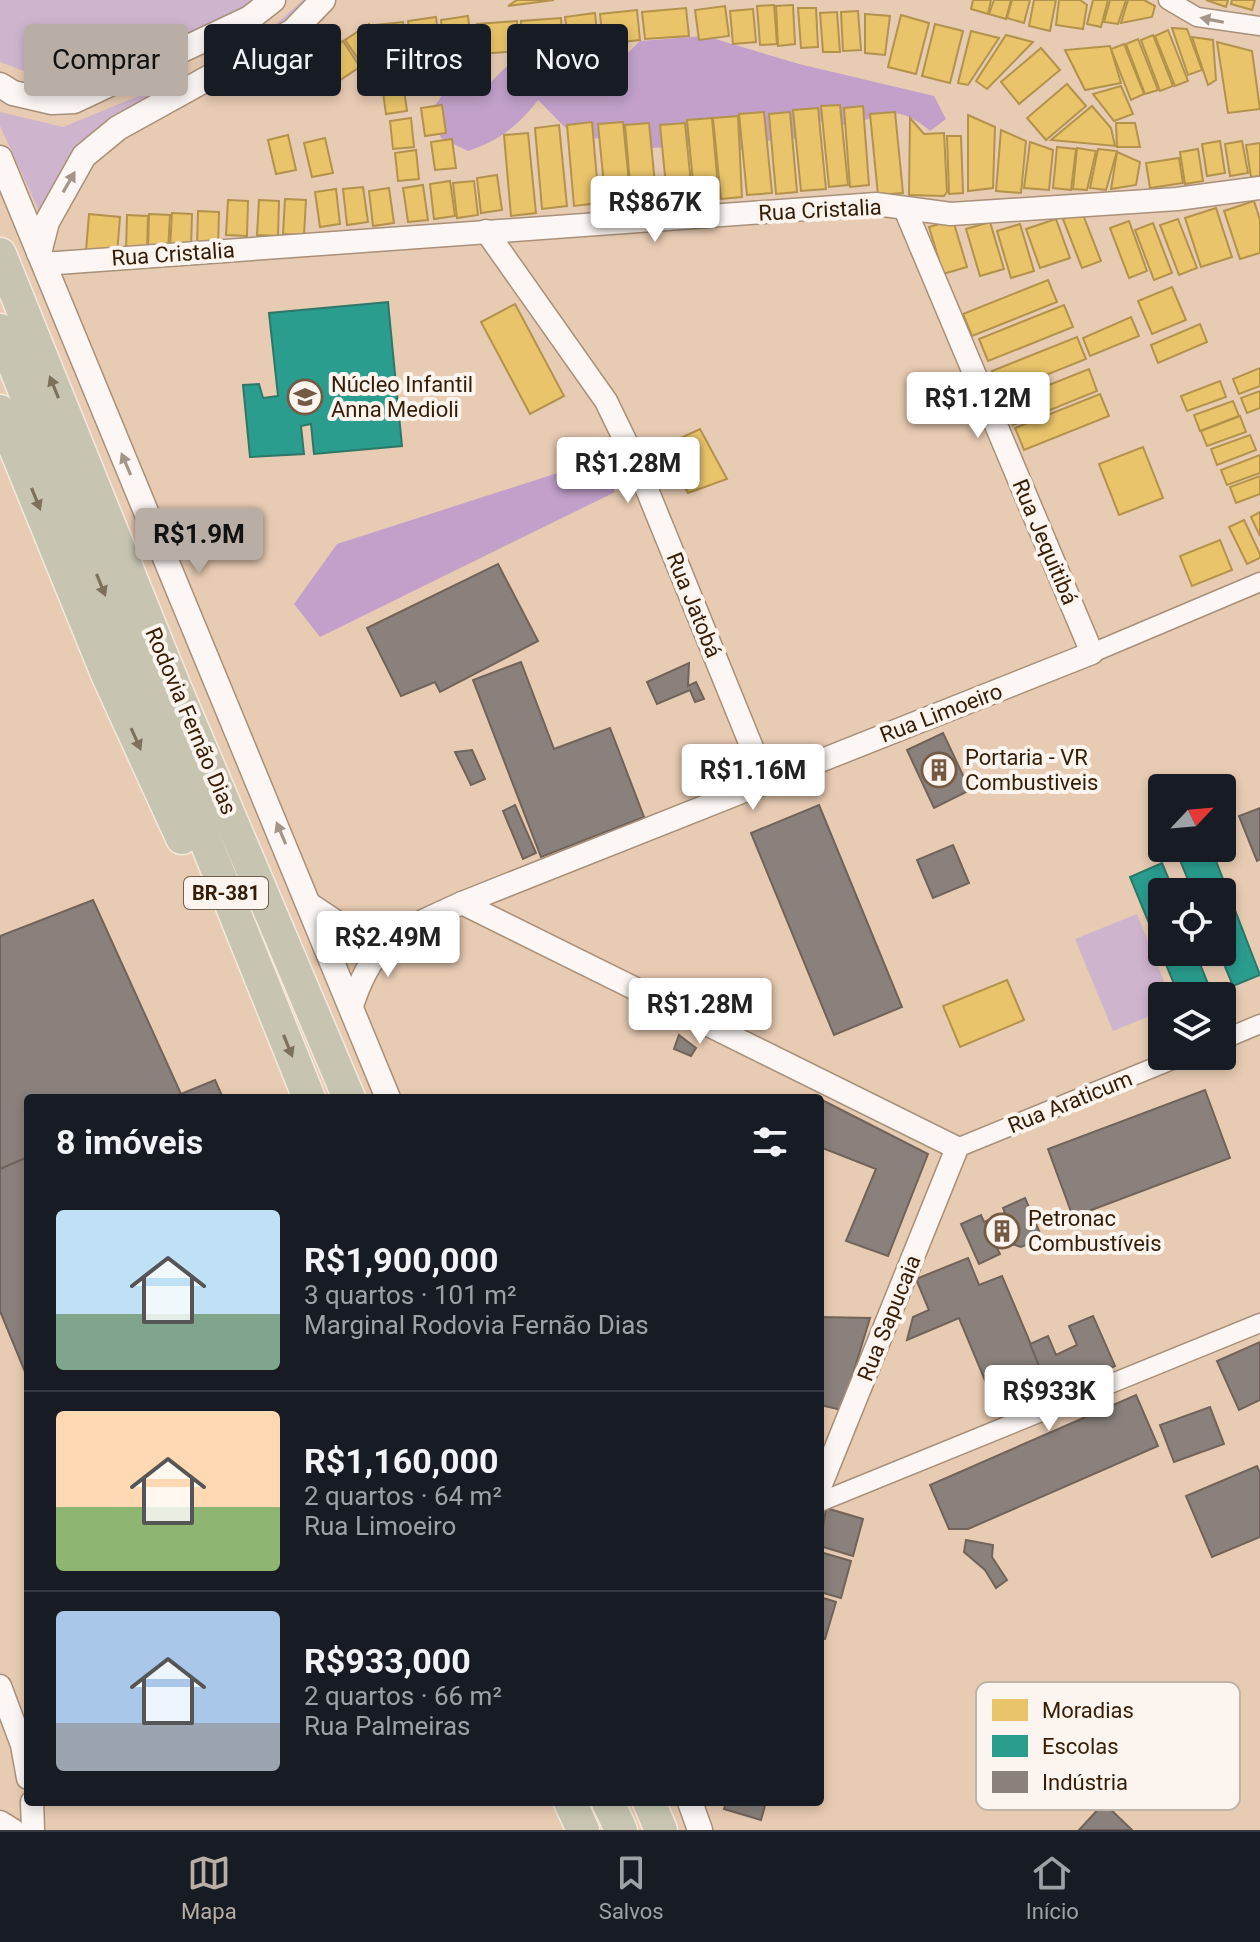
<!DOCTYPE html>
<html lang="pt">
<meta charset="utf-8">
<style>
body{margin:0;font-family:Roboto,sans-serif;background:#20242c;color:#f1f3f6;height:100vh;display:flex;flex-direction:column;font-size:30px;white-space:nowrap}
*{box-sizing:border-box;margin:0}
p{font-size:26px;color:#9ea1a6}
.icon{flex:none;width:44px;height:44px;fill:none;stroke:currentColor;stroke-width:2;stroke-linecap:round;stroke-linejoin:round}
.map{position:relative;flex:1;overflow:hidden}
.panel{position:absolute;left:24px;top:1094px;width:800px;height:712px;display:flex;flex-direction:column;background:#171b24;border-radius:8px;box-shadow:0 4px 12px #0003}
.panel>*{flex:none}
.hud{position:absolute;left:24px;top:24px;width:800px;height:72px;display:flex;gap:16px}
.needle{width:52px;rotate:64deg}
.tools{position:absolute;left:1148px;top:774px;display:grid;gap:16px}
.tools a{display:grid;place-items:center;width:88px;height:88px;border-radius:8px;background:#171b24;box-shadow:0 4px 12px #0003;font-size:40px}
.price{position:absolute;translate:-50% -68px;padding:0 18px;border-radius:8px;background:#fff;color:#222;font-size:26px;line-height:52px;filter:drop-shadow(0 2px 4px #0008)}
.price::after{content:'';position:absolute;left:50%;top:48px;width:24px;height:18px;margin-left:-12px;background:inherit;clip-path:polygon(0 0,100% 0,50% 100%)}
.price.active{background:#b9aea5;color:#111}
ul{padding:0;list-style:none}
li{display:flex;align-items:center;gap:24px;height:200px;padding:0 32px}
li+li{border-top:2px solid #363941}
li span{display:grid;place-items:center;flex:none;width:224px;height:160px;border-radius:8px;color:#555}
li>.icon{margin-inline-start:auto}
span .icon{width:96px;height:96px;fill:#fffc;stroke-width:1}
li b{font-size:34px}
h2{display:flex;justify-content:space-between;align-items:center;height:96px;padding:0 32px;font-size:34px}
.tag{padding:0 28px;border-radius:8px;background:#171b24;box-shadow:0 4px 12px #0003;font-size:28px;line-height:72px}
.tag.active{background:#b9aea5;color:#111}
.tab-bar{display:flex;justify-content:space-around;align-items:center;height:112px;border-top:2px solid #363941;background:#171b24;font-size:22px;color:#9ea1a6}
.tab-bar a{display:grid;justify-items:center;gap:4px}
.tab-bar .active{color:#b9aea5}
.map>svg:first-child{display:block}
</style>
<div class="map">
<svg width="1260" height="1830" viewBox="0 0 1260 1830">
<rect width="100%" height="100%" fill="#e8cbb3"/>
<!-- green -->
<g fill="#cfb4ce">
<path d="M0,0H258L152,57L61,85L0,62Z"/>
<path d="M303,0H308L290,22L84,143L41,215L0,126V112L63,127L200,71L276,24Z"/>
<path d="M1137,914L1170,996H1162V1011L1113,1031L1075,939Z"/>
</g>
<!-- forest -->
<g fill="#c2a0ca">
<path d="M705,36L799,64L934,96L946,119L930,131C881,88 868,139 819,121L806,138L771,140L735,152L693,147L640,148L620,158L601,138C570,142 560,120 538,100C518,126 499,141 468,151L441,138L431,111L443,94L460,83L485,89C519,51 530,45 581,49L591,89L640,41Z"/>
<path d="M604,458L615,492L320,637L294,604L337,544Z"/>
</g>
<!-- homes -->
<g fill="#e9c46a" stroke="#b3924c" stroke-width="2">
<path d="M517,0H554L508,6Z"/>
<path d="M973,0H991L988,14L971,9Z"/>
<path d="M994,0H1011L1006,19L989,14Z"/>
<path d="M1012,0H1030L1024,23L1007,18Z"/>
<path d="M1034,0H1056L1050,31L1029,26Z"/>
<path d="M1059,0H1080L1087,5L1083,29L1056,25Z"/>
<path d="M1093,0H1108L1101,27L1087,24Z"/>
<path d="M1110,0H1126L1118,24L1104,22Z"/>
<path d="M1128,0H1144L1155,6L1152,17L1121,23Z"/>
<path d="M1206,0H1228L1226,7Z"/>
<path d="M1232,0H1255L1252,10L1231,4Z"/>
<path d="M774,5L777,44L760,45L757,6Z"/>
<path d="M793,5L795,44L778,46L776,6Z"/>
<path d="M725,6L729,36L699,40L695,10Z"/>
<path d="M686,8L689,36L645,39L642,12Z"/>
<path d="M798,8H816L818,47L801,48Z"/>
<path d="M753,9L756,42L733,44L730,11Z"/>
<path d="M637,10L640,40L603,44L600,14Z"/>
<path d="M858,11L861,50L843,51L841,12Z"/>
<path d="M837,12L840,52H823L820,13Z"/>
<path d="M595,13L598,43L569,47L565,17Z"/>
<path d="M865,14L890,16L885,55L865,53Z"/>
<path d="M901,15L929,23L916,74L888,67Z"/>
<path d="M468,16L472,48L444,51L441,20Z"/>
<path d="M436,17L440,49L412,52L408,21Z"/>
<path d="M561,18L563,48L523,52L521,21Z"/>
<path d="M517,21L519,51L479,54L477,24Z"/>
<path d="M403,22L407,53L379,56L376,25Z"/>
<path d="M369,24L372,54L363,66L345,40Z"/>
<path d="M935,24L963,31L950,83L922,76Z"/>
<path d="M1172,28L1187,29L1202,70L1188,75Z"/>
<path d="M1168,30L1188,81L1175,86L1155,36Z"/>
<path d="M971,31L999,38L968,85L958,83Z"/>
<path d="M1006,35L1033,42L987,89L976,81Z"/>
<path d="M1153,35L1173,86L1160,91L1141,40Z"/>
<path d="M1192,37L1213,40L1216,80L1208,85Z"/>
<path d="M1138,39L1158,90L1145,94L1126,44Z"/>
<path d="M343,41L360,67L337,82L320,56Z"/>
<path d="M1217,42L1252,51L1260,109L1228,113Z"/>
<path d="M1124,44L1144,94L1131,100L1111,49Z"/>
<path d="M1110,46L1121,83L1085,90L1065,50Z"/>
<path d="M1041,48L1060,70L1019,104L1001,82Z"/>
<path d="M403,83L407,111L386,114L382,85Z"/>
<path d="M1067,84L1086,106L1046,140L1027,118Z"/>
<path d="M1121,86L1133,114L1114,121L1093,94Z"/>
<path d="M442,105L446,133L425,136L421,108Z"/>
<path d="M840,105L848,185L829,187L821,106Z"/>
<path d="M863,106L869,185L850,187L844,108Z"/>
<path d="M1092,106L1111,128L1115,146L1051,140Z"/>
<path d="M818,108L826,189L801,191L793,110Z"/>
<path d="M764,112L772,193L747,195L739,114Z"/>
<path d="M790,112L797,192L776,194L769,114Z"/>
<path d="M895,112L903,193L878,195L870,114Z"/>
<path d="M968,115L995,127L993,188L968,191Z"/>
<path d="M738,116L742,197L721,199L713,118Z"/>
<path d="M411,118L414,147L393,149L390,121Z"/>
<path d="M712,118L719,199L695,202L687,120Z"/>
<path d="M910,118L924,134L944,133L947,192L944,196L909,195Z"/>
<path d="M592,122L599,203L574,206L567,125Z"/>
<path d="M623,122L631,203L606,205L598,124Z"/>
<path d="M649,123L657,204L632,206L625,125Z"/>
<path d="M685,123L693,204L668,206L660,125Z"/>
<path d="M1116,123H1135L1140,147H1117Z"/>
<path d="M559,125L567,206L542,209L535,128Z"/>
<path d="M1001,130L1026,141L1021,193L996,191Z"/>
<path d="M528,133L536,213L511,216L504,135Z"/>
<path d="M288,135L296,170L276,174L268,140Z"/>
<path d="M947,136H961L963,193L949,194Z"/>
<path d="M325,138L333,173L312,177L304,143Z"/>
<path d="M452,139L456,168L435,170L431,142Z"/>
<path d="M1220,141L1225,173L1207,176L1202,144Z"/>
<path d="M1242,141L1248,173L1230,176L1225,144Z"/>
<path d="M1030,142L1053,150L1049,190L1024,188Z"/>
<path d="M1260,143V176L1251,177L1246,145Z"/>
<path d="M1057,147L1076,149L1071,190L1053,188Z"/>
<path d="M1077,148L1096,151L1087,190L1073,189Z"/>
<path d="M1098,149L1117,151L1106,190L1090,188Z"/>
<path d="M1198,149L1203,181L1185,184L1180,152Z"/>
<path d="M416,150L419,179L398,181L395,153Z"/>
<path d="M1117,152L1140,162L1136,185L1111,189Z"/>
<path d="M1179,158L1183,183L1150,188L1146,163Z"/>
<path d="M497,175L502,210L481,213L477,178Z"/>
<path d="M450,181L455,216L434,219L430,184Z"/>
<path d="M474,181L478,215L457,218L453,183Z"/>
<path d="M423,185L428,220L408,222L403,188Z"/>
<path d="M363,187L368,222L347,225L343,189Z"/>
<path d="M389,188L394,223L373,226L369,191Z"/>
<path d="M336,189L340,224L320,227L315,192Z"/>
<path d="M285,199L306,200L304,235L283,234Z"/>
<path d="M228,200L248,201L247,236L226,235Z"/>
<path d="M259,200L279,201L278,236L257,235Z"/>
<path d="M1254,201L1260,220V253L1240,259L1224,211Z"/>
<path d="M1216,208L1232,257L1201,267L1185,218Z"/>
<path d="M198,211L219,212L218,247L197,246Z"/>
<path d="M1082,212L1101,261L1082,268L1063,219Z"/>
<path d="M172,213L192,214L191,249L170,248Z"/>
<path d="M89,214L120,217L117,254L86,251Z"/>
<path d="M149,214L170,215L168,251L148,249Z"/>
<path d="M127,215L148,216L147,251L126,250Z"/>
<path d="M1056,219L1070,258L1040,268L1026,229Z"/>
<path d="M1178,219L1197,268L1179,275L1160,225Z"/>
<path d="M953,220L967,267L943,274L929,227Z"/>
<path d="M1129,221L1147,271L1129,278L1110,228Z"/>
<path d="M990,222L1004,269L980,276L966,229Z"/>
<path d="M1153,223L1172,273L1154,280L1135,230Z"/>
<path d="M1020,224L1034,271L1011,278L997,231Z"/>
<path d="M1048,280L1057,302L972,336L963,314Z"/>
<path d="M1172,287L1186,320L1152,334L1138,301Z"/>
<path d="M515,304L564,396L530,414L481,322Z"/>
<path d="M1064,305L1073,327L988,361L979,339Z"/>
<path d="M1131,317L1139,336L1090,356L1083,338Z"/>
<path d="M1200,324L1207,342L1158,363L1151,345Z"/>
<path d="M1077,337L1086,359L1001,393L992,371Z"/>
<path d="M1260,368V386L1239,394L1233,379Z"/>
<path d="M1089,369L1097,391L1013,425L1004,403Z"/>
<path d="M1220,381L1226,397L1187,411L1181,396Z"/>
<path d="M1260,391V408L1247,413L1241,398Z"/>
<path d="M1100,394L1109,416L1024,450L1015,428Z"/>
<path d="M1233,401L1239,416L1200,431L1194,415Z"/>
<path d="M1240,416L1246,432L1207,446L1201,431Z"/>
<path d="M700,429L727,479L688,493L663,446Z"/>
<path d="M1250,435L1256,450L1217,465L1211,449Z"/>
<path d="M1143,447L1163,498L1119,515L1099,464Z"/>
<path d="M1260,455V473L1227,485L1221,470Z"/>
<path d="M1260,476V494L1236,503L1230,487Z"/>
<path d="M1260,512V536L1251,517Z"/>
<path d="M1244,520L1260,554V558L1247,564L1229,527Z"/>
<path d="M1220,540L1232,570L1192,586L1180,556Z"/>
<path d="M1007,980L1024,1020L960,1047L943,1006Z"/>
</g>
<!-- schools -->
<g fill="#2a9d8f" stroke="#2e7766" stroke-width="2">
<path d="M388,302L402,446L314,454L311,424L301,426L304,454L250,457L243,385L259,384L263,398L278,396L269,313Z"/>
<path d="M1175,848H1211L1260,975L1233,986L1219,952L1222,892H1193Z"/>
<path d="M1162,863L1174,892H1162V952H1195L1211,991L1200,996H1179L1130,877Z"/>
</g>
<!-- industry -->
<g fill="#8a817c" stroke="#716359" stroke-width="2">
<path d="M498,564L538,641L440,692L435,682L401,696L367,628Z"/>
<path d="M521,662L554,749L610,728L644,817L541,857L473,680Z"/>
<path d="M689,663L688,686L696,682L704,699L695,702L690,690L657,704L647,682Z"/>
<path d="M943,733L970,790L934,808L907,750Z"/>
<path d="M472,750L485,779L471,785L455,752Z"/>
<path d="M515,805L536,853L523,859L503,811Z"/>
<path d="M819,805L902,1007L834,1035L751,833Z"/>
<path d="M1260,808V859L1257,861L1239,816Z"/>
<path d="M953,845L969,883L933,898L917,860Z"/>
<path d="M93,900L181,1094L171,1098H28V1157L0,1169V936Z"/>
<path d="M679,1035L696,1048L691,1056L674,1049Z"/>
<path d="M215,1080L223,1098H171L181,1094Z"/>
<path d="M1205,1090L1230,1158L1073,1217L1048,1149Z"/>
<path d="M820,1099L928,1154L888,1256L846,1241L876,1169L820,1147Z"/>
<path d="M28,1157V1379L0,1311V1169Z"/>
<path d="M1025,1198L1042,1238L1021,1247L1003,1241L997,1248L1000,1254L979,1264L961,1224L981,1215L984,1222L1005,1213L1003,1208Z"/>
<path d="M968,1258L979,1285L1002,1276L1054,1399L1002,1421L959,1318L907,1340L913,1317L929,1310L916,1279Z"/>
<path d="M1093,1316L1115,1366L1051,1395L1030,1344L1048,1336L1056,1355L1077,1345L1069,1326Z"/>
<path d="M820,1317L870,1318L842,1410L820,1405Z"/>
<path d="M1260,1342V1400L1239,1410L1217,1361Z"/>
<path d="M1136,1395L1158,1446L968,1529H949L930,1485Z"/>
<path d="M1210,1407L1224,1444L1174,1462L1160,1425Z"/>
<path d="M1257,1466L1260,1473V1537L1212,1557L1186,1496Z"/>
<path d="M826,1508L863,1519L853,1556L820,1546Z"/>
<path d="M966,1540L993,1545L992,1557L1007,1580L996,1588L985,1570L964,1552Z"/>
<path d="M820,1552L851,1561L841,1598L820,1592Z"/>
<path d="M820,1597L836,1602L825,1639L820,1637Z"/>
<path d="M726,1802H766L761,1820L724,1809Z"/>
<path d="M1104,1803L1132,1830H1079Z"/>
</g>
<g fill="none" stroke-linecap="round" stroke-linejoin="round">
<!-- minor casing -->
<g stroke="#a8907a" stroke-width="21">
<g id="minor">
<path d="M1168,0L1197,17L1260,26"/>
<path d="M1092,653L1260,582"/>
<path d="M1222,1040L1260,1024"/>
<path d="M957,1148L1182,1056"/>
<path d="M820,1502L1260,1323"/>
</g>
</g>
<!-- tertiary casing -->
<g stroke="#a8907a" stroke-width="25">
<g id="tertiary">
<path d="M486,231L606,401L637,465L766,782"/>
<path d="M43,264L876,204L951,214L1177,199L1260,188"/>
<path d="M462,903L957,1148L820,1487"/>
<path d="M311,905L338,923L398,933"/>
<path d="M351,1009C373,938 399,932 462,903L1092,653L905,209"/>
<path d="M0,1686L22,1745L28,1778"/>
<path d="M32,1802L33,1830"/>
<path d="M0,1822L13,1830"/>
</g>
</g>
<!-- secondary casing -->
<g stroke="#a8907a" stroke-width="27">
<g id="secondary">
<path d="M0,85L13,93L52,102L74,101L250,18L273,0"/>
<path d="M0,158L388,1098"/>
<path d="M39,253L47,222L84,156L118,128L293,31L323,0"/>
<path d="M690,1802L700,1830"/>
</g>
</g>
<!-- motorway casing -->
<g stroke="#f5e8dd" stroke-width="35">
<g id="motorway">
<path d="M0,254L174,685L349,1098"/>
<path d="M0,330L309,1098"/>
<path d="M0,411L107,674L182,838"/>
<path d="M570,1802L583,1830"/>
<path d="M608,1802L621,1830"/>
<path d="M649,1802L661,1830"/>
</g>
</g>
<!-- minor -->
<use href="#minor" stroke="#fcf7f4" stroke-width="18"/>
<!-- tertiary -->
<use href="#tertiary" stroke="#fcf7f4" stroke-width="22"/>
<!-- secondary -->
<use href="#secondary" stroke="#fcf7f4" stroke-width="24"/>
<!-- motorway -->
<use href="#motorway" stroke="#c7c5b2" stroke-width="32"/>
</g>
<!-- one-way arrows -->
<defs><path id="oneway-solid" d="M-6-.8H1V-3.2L6.5 0L1 3.2V.8H-6Z" transform="scale(2)"/></defs>
<g fill="#a39589">
<use href="#oneway-solid" transform="translate(1212 20) rotate(-169)"/>
<use href="#oneway-solid" transform="translate(69 182) rotate(-60)"/>
<use href="#oneway-solid" transform="translate(126 464) rotate(-113)"/>
<use href="#oneway-solid" transform="translate(281 833) rotate(-113)"/>
</g>
<g fill="#7e715c">
<use href="#oneway-solid" transform="translate(54 387) rotate(-112)"/>
<use href="#oneway-solid" transform="translate(36 499) rotate(68)"/>
<use href="#oneway-solid" transform="translate(101 585) rotate(68)"/>
<use href="#oneway-solid" transform="translate(136 739) rotate(66)"/>
<use href="#oneway-solid" transform="translate(288 1046) rotate(68)"/>
</g>
<!-- icons -->
<defs>
<g id="school-ring" transform="scale(1.8)"><circle r="9.5" fill="#fbf4ef" stroke="#745a43" stroke-width="1.5"/><path d="M0-5L7-2L0 1L-7-2ZM-4 1L0 2.5L4 1V4Q0 6-4 4Z" fill="#745a43"/></g>
<g id="building-ring" transform="scale(1.8)"><circle r="9.5" fill="#fbf4ef" stroke="#745a43" stroke-width="1.5"/><path d="M-4-6H4V6H1V3H-1V6H-4ZM-2.5-4.3h1.7v1.8h-1.7ZM.8-4.3h1.7v1.8H.8ZM-2.5-1h1.7V.8h-1.7ZM.8-1h1.7V.8H.8Z" fill="#745a43"/></g>
</defs>
<g fill-rule="evenodd">
<use href="#school-ring" x="305" y="397"/>
<use href="#building-ring" x="939" y="770"/>
<use href="#building-ring" x="1002" y="1231"/>
</g>
<g text-anchor="middle" dominant-baseline="central" stroke-width="8" stroke-linejoin="round" paint-order="stroke">
<!-- shield labels -->
<rect fill="#fbf4ef" stroke="#715e4c" stroke-width="2" x="184" y="877" width="84" height="32" rx="6"/>
<g font-size="20" font-weight="bold" fill="#361d06">
<text x="226" y="893">BR-381</text>
</g>
<!-- street labels -->
<g font-size="22" fill="#361d06" stroke="#fbf4ef">
<text transform="translate(820 210) rotate(-3)">Rua Cristalia</text>
<text transform="translate(173 254) rotate(-4)">Rua Cristalia</text>
<text transform="translate(1045 542) rotate(67)">Rua Jequitibá</text>
<text transform="translate(694 605) rotate(68)">Rua Jatobá</text>
<text transform="translate(941 713) rotate(-21)">Rua Limoeiro</text>
<text transform="translate(191 721) rotate(67)">Rodovia Fernão Dias</text>
<text transform="translate(1070 1102) rotate(-22)">Rua Araticum</text>
<text transform="translate(889 1318) rotate(-68)">Rua Sapucaia</text>
</g>
<!-- poi labels -->
<g font-size="22" fill="#361d06" stroke="#fbf4ef" text-anchor="start">
<text x="331" y="384">Núcleo Infantil<tspan x="331" dy="25">Anna Medioli</tspan></text>
<text x="965" y="757">Portaria - VR<tspan x="965" dy="25">Combustiveis</tspan></text>
<text x="1028" y="1218">Petronac<tspan x="1028" dy="25">Combustíveis</tspan></text>
</g>
</g>
<!-- legend -->
<rect x="976" y="1682" width="264" height="128" rx="12" fill="#fbf4ef" stroke="#c0b4a9" stroke-width="2"/>
<rect x="992" y="1699" width="36" height="22" fill="#e9c46a"/>
<rect x="992" y="1735" width="36" height="22" fill="#2a9d8f"/>
<rect x="992" y="1771" width="36" height="22" fill="#8a817c"/>
<g font-size="22" fill="#361d06">
<text x="1042" y="1718">Moradias</text>
<text x="1042" y="1754">Escolas</text>
<text x="1042" y="1790">Indústria</text>
</g>
</svg>
<div class="tools">
<a><svg class="needle" viewBox="-14 -14 28 28"><path d="M0-13l5 13h-10z" fill="#e53935"/><path d="M0 13l5-13h-10z" fill="#9ea1a6"/></svg></a>
<a><svg class="icon" aria-label="locate" viewBox="0 0 24 24"><circle cx="12" cy="12" r="6"/><path d="M12 2v4M12 18v4M2 12h4M18 12h4"/></svg></a>
<a><svg class="icon" aria-label="layers" viewBox="0 0 24 24"><path d="M12 4l9 5-9 5-9-5zM3 14l9 5 9-5"/></svg></a>
</div>
<b class="price" style="left:655px;top:244px">R$867K</b>
<b class="price" style="left:978px;top:440px">R$1.12M</b>
<b class="price" style="left:628px;top:505px">R$1.28M</b>
<b class="price active" style="left:199px;top:576px">R$1.9M</b>
<b class="price" style="left:753px;top:812px">R$1.16M</b>
<b class="price" style="left:388px;top:979px">R$2.49M</b>
<b class="price" style="left:700px;top:1046px">R$1.28M</b>
<b class="price" style="left:1049px;top:1433px">R$933K</b>
<div class="hud">
<a class="tag active">Comprar</a>
<a class="tag">Alugar</a>
<a class="tag">Filtros</a>
<a class="tag">Novo</a>
</div>
<section class="panel">
<h2>8 imóveis<svg class="icon" aria-label="filters" viewBox="0 0 24 24"><path d="M4 7h16M4 17h16"/><circle cx="9" cy="7" r="2"/><circle cx="15" cy="17" r="2"/></svg></h2>
<ul>
<li><span style="background:linear-gradient(#bfe0f5 65%,#7fa58c 0)"><svg class="icon" aria-label="home" viewBox="0 0 24 24"><path d="M3 11l9-7 9 7M6 9v11h12V9"/></svg></span><div><b>R$1,900,000</b><p>3 quartos · 101 m²</p><p>Marginal Rodovia Fernão Dias</p></div></li>
<li><span style="background:linear-gradient(#ffd9b3 60%,#8fb573 0)"><svg class="icon" aria-label="home" viewBox="0 0 24 24"><path d="M3 11l9-7 9 7M6 9v11h12V9"/></svg></span><div><b>R$1,160,000</b><p>2 quartos · 64 m²</p><p>Rua Limoeiro</p></div></li>
<li><span style="background:linear-gradient(#a9c7e8 70%,#9aa5b1 0)"><svg class="icon" aria-label="home" viewBox="0 0 24 24"><path d="M3 11l9-7 9 7M6 9v11h12V9"/></svg></span><div><b>R$933,000</b><p>2 quartos · 66 m²</p><p>Rua Palmeiras</p></div></li>
</ul>
</section>
</div>
<nav class="tab-bar">
<a class="active"><svg class="icon" aria-label="map" viewBox="0 0 24 24"><path d="M3 6l6-2 6 2 6-2v14l-6 2-6-2-6 2zM9 4v14M15 6v14"/></svg>Mapa</a>
<a><svg class="icon" aria-label="saved" viewBox="0 0 24 24"><path d="M7 4h10v16l-5-4-5 4z"/></svg>Salvos</a>
<a><svg class="icon" aria-label="home" viewBox="0 0 24 24"><path d="M3 11l9-7 9 7M6 9v11h12V9"/></svg>Início</a>
</nav>
